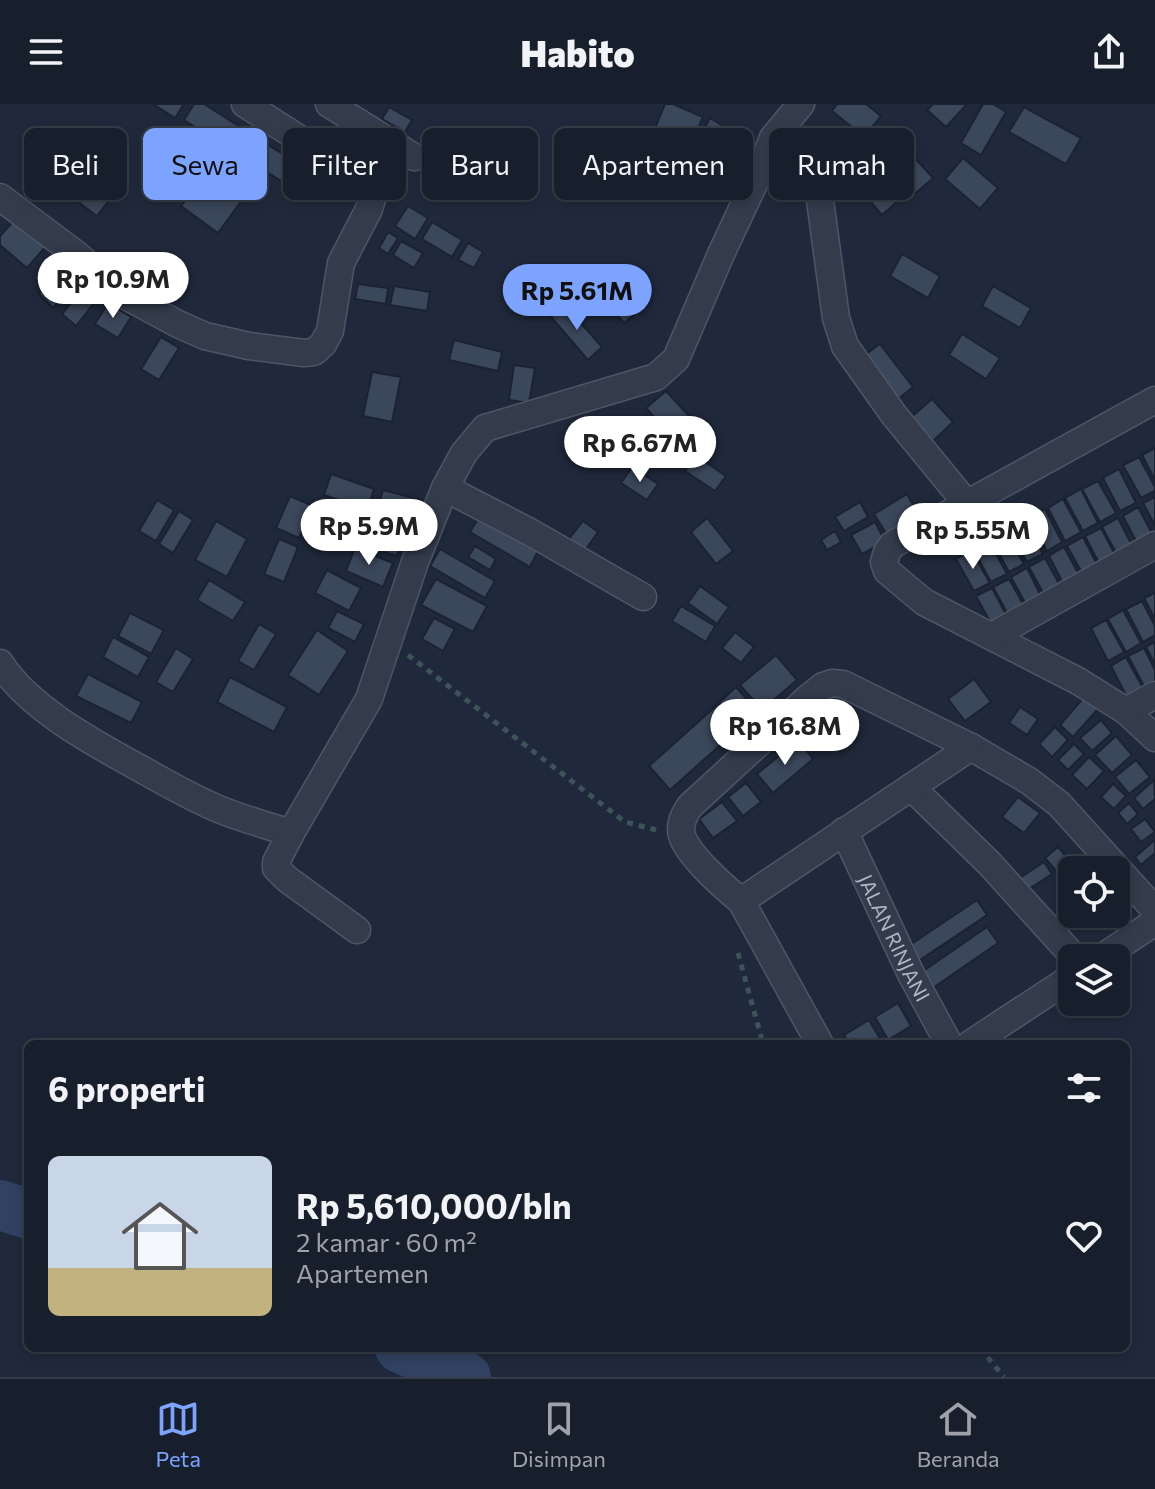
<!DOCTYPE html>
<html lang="id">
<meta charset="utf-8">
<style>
body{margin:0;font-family:Commissioner,sans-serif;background:#212734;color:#f1f3f6;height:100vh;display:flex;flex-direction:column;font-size:30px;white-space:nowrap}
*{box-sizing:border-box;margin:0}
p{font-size:26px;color:#9fa2a9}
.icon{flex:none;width:44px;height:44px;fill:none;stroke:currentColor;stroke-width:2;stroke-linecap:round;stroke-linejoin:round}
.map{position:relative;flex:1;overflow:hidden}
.drawer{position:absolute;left:24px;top:936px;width:1106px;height:312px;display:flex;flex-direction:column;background:#181f2c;border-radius:12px;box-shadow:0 4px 12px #0003,0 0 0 2px #363d48}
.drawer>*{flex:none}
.hud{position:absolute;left:24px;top:24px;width:1108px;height:72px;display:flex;gap:16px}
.buttons{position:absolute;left:1058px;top:752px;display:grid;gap:16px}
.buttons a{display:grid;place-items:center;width:72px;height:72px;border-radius:12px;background:#181f2c;box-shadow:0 4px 12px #0003,0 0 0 2px #363d48;font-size:40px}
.price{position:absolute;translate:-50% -68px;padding:0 18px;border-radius:28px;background:#fff;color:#222;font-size:26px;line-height:52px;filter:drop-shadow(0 2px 4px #0008)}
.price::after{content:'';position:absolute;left:50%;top:48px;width:24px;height:18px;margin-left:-12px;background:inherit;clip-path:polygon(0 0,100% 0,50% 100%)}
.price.active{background:#7ca4ff;color:#111}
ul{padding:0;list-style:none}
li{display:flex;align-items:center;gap:24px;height:200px;padding:0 24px}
li span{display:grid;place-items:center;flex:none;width:224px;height:160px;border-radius:12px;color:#555}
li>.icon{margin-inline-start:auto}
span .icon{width:96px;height:96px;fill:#fffc;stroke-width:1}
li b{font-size:34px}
h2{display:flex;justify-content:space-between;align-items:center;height:96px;padding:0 24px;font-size:34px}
.chip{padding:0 28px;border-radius:12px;background:#181f2c;box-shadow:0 4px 12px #0003,0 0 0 2px #363d48;font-size:28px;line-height:72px}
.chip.active{background:#7ca4ff;color:#111}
header{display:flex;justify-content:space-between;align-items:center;height:104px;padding:0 24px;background:#181f2c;font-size:36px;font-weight:800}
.menu{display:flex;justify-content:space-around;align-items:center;height:112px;border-top:2px solid #363d48;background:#181f2c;font-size:22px;color:#9fa2a9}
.menu a{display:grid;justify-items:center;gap:4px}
.menu .active{color:#7ca4ff}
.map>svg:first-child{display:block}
</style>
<header><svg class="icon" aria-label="menu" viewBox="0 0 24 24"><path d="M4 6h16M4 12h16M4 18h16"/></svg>Habito<svg class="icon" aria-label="share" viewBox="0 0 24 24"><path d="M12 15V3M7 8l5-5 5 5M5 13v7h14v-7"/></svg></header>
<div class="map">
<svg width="1155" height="1273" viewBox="0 0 1155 1273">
<rect width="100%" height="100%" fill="#20293b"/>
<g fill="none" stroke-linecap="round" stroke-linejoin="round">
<!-- river -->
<g stroke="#304162" stroke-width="50">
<path d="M0,1101L28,1110"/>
<path d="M400,1244L466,1273"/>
</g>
</g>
<!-- building -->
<g fill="#3b475b" stroke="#1b2332" stroke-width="2">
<path d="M153,0H184L175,14Z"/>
<path d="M194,0H204L314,70L302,90L184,16Z"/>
<path d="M665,0H673L703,13L692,39L655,24Z"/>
<path d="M837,0H866L881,12L864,33L832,7Z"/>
<path d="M933,0H967L946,23L927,6Z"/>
<path d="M983,0H993L1006,8L981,51L961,39Z"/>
<path d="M389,3L412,16L405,28L382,15Z"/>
<path d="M1024,3L1081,34L1066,60L1009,28Z"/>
<path d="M710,14L723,22L709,48L695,41Z"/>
<path d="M831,24L856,45L836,70L810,49Z"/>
<path d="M725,25L761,43L748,69L712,51Z"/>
<path d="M901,39L933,74L916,89L884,54Z"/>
<path d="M63,53L113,91L97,112L47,75Z"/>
<path d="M963,54L998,84L980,105L945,75Z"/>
<path d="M208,65L245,92L218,129L181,102Z"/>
<path d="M876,68L900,95L882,111L858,83Z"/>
<path d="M408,102L428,114L415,135L395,122Z"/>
<path d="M17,113L48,140L27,164L0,141V132Z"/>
<path d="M432,118L462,136L452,153L422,135Z"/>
<path d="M388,128L398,134L388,150L379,144Z"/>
<path d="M401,137L423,149L414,164L393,151Z"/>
<path d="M468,139L483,148L474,164L458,156Z"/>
<path d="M902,150L940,172L928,194L890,172Z"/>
<path d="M69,157L83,171L53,204L39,190Z"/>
<path d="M87,179L101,190L76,222L62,210Z"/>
<path d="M358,180L388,184L386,200L355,195Z"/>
<path d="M394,182L430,188L427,207L390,201Z"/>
<path d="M993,182L1031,204L1020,224L982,202Z"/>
<path d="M614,185L636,209L624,219L603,195Z"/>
<path d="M108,199L131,213L118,234L95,220Z"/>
<path d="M565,201L602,243L588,256L551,213Z"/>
<path d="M962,230L1000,254L986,275L949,251Z"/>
<path d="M161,233L179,244L159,276L141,265Z"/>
<path d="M454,236L502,248L498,267L449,256Z"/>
<path d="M880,240L913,283L896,297L862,253Z"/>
<path d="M514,261L535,264L529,299L509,296Z"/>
<path d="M372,268L401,273L392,318L363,312Z"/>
<path d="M666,287L690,313L670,331L646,304Z"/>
<path d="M932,295L953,318L931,339L909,315Z"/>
<path d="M1155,344V376L1142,351Z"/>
<path d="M695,351L726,372L715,387L685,367Z"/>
<path d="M1139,353L1155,383V387L1141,394L1123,361Z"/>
<path d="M632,363L658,380L647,396L621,379Z"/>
<path d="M1119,365L1136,399L1120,407L1103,374Z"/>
<path d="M331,370L374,385L368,406L324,391Z"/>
<path d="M1098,377L1116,409L1100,418L1082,385Z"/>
<path d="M1081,385L1098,419L1083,427L1065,394Z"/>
<path d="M383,386L421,396L413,424L375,413Z"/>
<path d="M907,390L921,415L889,434L874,410Z"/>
<path d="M290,392L313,402L299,434L276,424Z"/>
<path d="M1155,393V422L1143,399Z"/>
<path d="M1063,395L1081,428L1065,437L1048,404Z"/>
<path d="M157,396L174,406L156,437L139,427Z"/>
<path d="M860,398L868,413L844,427L835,413Z"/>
<path d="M1138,403L1155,435L1140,445L1123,412Z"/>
<path d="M1045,405L1062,438L1047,447L1029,414Z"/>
<path d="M179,407L193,416L173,449L159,440Z"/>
<path d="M479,413L538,447L530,463L470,428Z"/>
<path d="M707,414L733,447L716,460L691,428Z"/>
<path d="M1118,414L1135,447L1120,456L1102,423Z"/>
<path d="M1025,416L1043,450L1027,458L1009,425Z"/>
<path d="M216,417L247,435L227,473L195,456Z"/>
<path d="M356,417L404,432L397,452L349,437Z"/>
<path d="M583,417L598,428L581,452L565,440Z"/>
<path d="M875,418L885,437L862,450L851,431Z"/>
<path d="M1101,424L1118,456L1102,465L1085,432Z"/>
<path d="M835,427L841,438L827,446L821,436Z"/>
<path d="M1006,427L1024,460L1009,468L991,435Z"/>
<path d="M1083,433L1100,466L1085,474L1067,442Z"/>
<path d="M279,435L298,443L284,478L264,470Z"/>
<path d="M989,437L1007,470L991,478L973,445Z"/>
<path d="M475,442L496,455L490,466L468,453Z"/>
<path d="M1064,443L1082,476L1066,485L1049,452Z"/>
<path d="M355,444L393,459L383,483L346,467Z"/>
<path d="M440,445L495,477L485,494L430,462Z"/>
<path d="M971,446L990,479L974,487L956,455Z"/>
<path d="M1045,454L1063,487L1047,496L1029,463Z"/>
<path d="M1027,464L1044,498L1029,506L1011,473Z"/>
<path d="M327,466L361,484L349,507L315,489Z"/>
<path d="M436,475L487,502L473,528L421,501Z"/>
<path d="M1009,475L1027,507L1011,516L993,483Z"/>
<path d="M209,476L245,498L233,517L197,496Z"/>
<path d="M700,482L729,503L717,520L688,499Z"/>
<path d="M992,484L1009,516L994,525L976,492Z"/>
<path d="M1155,489V515L1144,494Z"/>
<path d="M1142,497L1155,522V531L1143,538L1126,505Z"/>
<path d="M681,502L715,522L706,538L672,517Z"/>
<path d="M1123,506L1141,539L1126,548L1108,515Z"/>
<path d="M337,507L364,520L355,538L328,524Z"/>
<path d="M130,509L164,526L151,550L118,532Z"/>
<path d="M434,514L455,525L443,547L422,535Z"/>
<path d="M1106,516L1124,548L1108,557L1091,524Z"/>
<path d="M259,520L276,530L254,566L238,557Z"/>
<path d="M317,526L348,547L319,591L288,571Z"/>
<path d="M735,528L754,543L741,559L722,544Z"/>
<path d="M113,533L149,553L138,573L103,553Z"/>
<path d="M1155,538V560L1146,543Z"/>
<path d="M176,544L193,555L173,588L156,578Z"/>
<path d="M1144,544L1155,566V580L1146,586L1128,552Z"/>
<path d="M776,551L797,576L762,606L740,581Z"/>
<path d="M1126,553L1144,586L1128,595L1111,562Z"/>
<path d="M88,570L142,598L131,619L76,592Z"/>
<path d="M230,573L287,603L274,628L217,598Z"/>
<path d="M974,575L991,598L965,617L948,595Z"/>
<path d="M736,583L758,608L740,623L719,599Z"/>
<path d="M1084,593L1098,605L1073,633L1060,621Z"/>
<path d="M716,602L737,626L670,686L649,662Z"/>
<path d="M1020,603L1038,615L1027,631L1009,619Z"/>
<path d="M1101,616L1112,629L1092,647L1080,634Z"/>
<path d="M1055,623L1068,636L1052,653L1039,640Z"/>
<path d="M1116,632L1132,651L1112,669L1095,651Z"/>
<path d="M798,636L813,655L773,689L757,670Z"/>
<path d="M1074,640L1084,650L1068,666L1058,656Z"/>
<path d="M1089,653L1104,667L1087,685L1072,671Z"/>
<path d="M1136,656L1150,673L1129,690L1115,673Z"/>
<path d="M1154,676L1155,695L1143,705L1134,694Z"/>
<path d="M746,679L761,698L743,712L728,693Z"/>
<path d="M1113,680L1126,692L1114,705L1101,693Z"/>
<path d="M1018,693L1040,709L1024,729L1002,713Z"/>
<path d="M722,698L737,717L713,734L699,715Z"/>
<path d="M1129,699L1138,710L1127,720L1118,709Z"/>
<path d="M1145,715L1155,728L1141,738L1131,725Z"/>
<path d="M1155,736V749L1141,761L1135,753Z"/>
<path d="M1058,743L1070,757L1057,768L1045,754Z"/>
<path d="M1044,758L1052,770L1023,789L1015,777Z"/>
<path d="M1072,768V789L1067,792L1058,776Z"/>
<path d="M977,796L987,811L914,860L904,845Z"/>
<path d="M987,823L998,839L930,886L919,870Z"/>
<path d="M898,899L911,922L888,936L875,913Z"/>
<path d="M869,916L882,938L879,940H849L844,931Z"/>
</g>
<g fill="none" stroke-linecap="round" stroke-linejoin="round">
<!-- minor casing -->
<g stroke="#4e5666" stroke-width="29">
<g id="minor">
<path d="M329,0L414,53"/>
<path d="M773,34L809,68L819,89L836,214L845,242L894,311L967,400"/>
<path d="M0,93L76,150L124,191L178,220L205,232L249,242L304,249L314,248L323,240L330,227L341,159L369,105L373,92L368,81L361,74L245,0"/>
<path d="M1155,296L892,441L887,448L884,458L887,467L924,498L1078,577L1126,607L1155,634"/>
<path d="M445,384L530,428L643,493"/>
<path d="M992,532L1155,441"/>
<path d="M0,559C29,605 96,640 143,666C170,681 197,697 226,708C247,716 269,722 291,729"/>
<path d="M1126,607L1155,591"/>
<path d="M911,683L989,759L1075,854"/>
<path id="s1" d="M844,727L911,870L949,940"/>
<path d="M741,797C725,784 681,746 681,726C681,716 685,710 690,702L808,594L823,582L832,579L843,580L971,643L1029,677L1059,700L1155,806"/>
<path d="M357,826L287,775L276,764V758L291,729L369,595L415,458L445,384L464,349L485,324L656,273L676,255L721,150L759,69L773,34L801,0"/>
<path d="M1101,854L1155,818"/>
<path d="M820,940L741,797L971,643"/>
<path d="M970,940L1072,873"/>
</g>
</g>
<!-- path -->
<g stroke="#3c5357" stroke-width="5" stroke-dasharray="6 6" stroke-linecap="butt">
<path d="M408,551L625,718L656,726"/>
<path d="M738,849L763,940"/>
<path d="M980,1244L1004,1273"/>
</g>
<!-- minor -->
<use href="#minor" stroke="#343c4c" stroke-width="26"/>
</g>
<g text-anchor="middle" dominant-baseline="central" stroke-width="6" stroke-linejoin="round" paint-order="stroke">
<!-- street labels -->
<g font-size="20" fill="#aeb6c8" stroke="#192130">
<text stroke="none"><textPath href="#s1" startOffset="118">JALAN RINJANI</textPath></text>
</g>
</g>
</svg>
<div class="buttons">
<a><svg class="icon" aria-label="locate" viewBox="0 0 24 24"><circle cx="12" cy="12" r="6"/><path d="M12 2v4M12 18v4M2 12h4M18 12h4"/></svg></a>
<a><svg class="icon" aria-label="layers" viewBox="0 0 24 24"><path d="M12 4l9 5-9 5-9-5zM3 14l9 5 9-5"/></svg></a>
</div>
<b class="price" style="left:113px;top:216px">Rp 10.9M</b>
<b class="price active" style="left:577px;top:228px">Rp 5.61M</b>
<b class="price" style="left:640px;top:380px">Rp 6.67M</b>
<b class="price" style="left:369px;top:463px">Rp 5.9M</b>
<b class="price" style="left:973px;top:467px">Rp 5.55M</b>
<b class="price" style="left:785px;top:663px">Rp 16.8M</b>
<div class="hud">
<a class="chip">Beli</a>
<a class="chip active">Sewa</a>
<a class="chip">Filter</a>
<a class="chip">Baru</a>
<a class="chip">Apartemen</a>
<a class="chip">Rumah</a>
</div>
<section class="drawer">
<h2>6 properti<svg class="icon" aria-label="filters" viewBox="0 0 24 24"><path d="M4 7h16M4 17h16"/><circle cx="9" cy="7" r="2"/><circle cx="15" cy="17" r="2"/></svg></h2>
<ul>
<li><span style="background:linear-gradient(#c9d6e8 70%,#c2b280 0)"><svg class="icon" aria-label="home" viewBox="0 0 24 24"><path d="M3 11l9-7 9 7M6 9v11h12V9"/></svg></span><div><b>Rp 5,610,000/bln</b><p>2 kamar · 60 m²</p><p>Apartemen</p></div><svg class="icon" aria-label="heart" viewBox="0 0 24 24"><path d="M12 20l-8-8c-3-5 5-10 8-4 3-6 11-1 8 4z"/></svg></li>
</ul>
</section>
</div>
<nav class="menu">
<a class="active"><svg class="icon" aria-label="map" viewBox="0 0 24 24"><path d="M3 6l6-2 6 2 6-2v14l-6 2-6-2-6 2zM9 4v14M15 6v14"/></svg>Peta</a>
<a><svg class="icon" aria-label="saved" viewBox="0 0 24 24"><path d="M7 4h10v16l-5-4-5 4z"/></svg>Disimpan</a>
<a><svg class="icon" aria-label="home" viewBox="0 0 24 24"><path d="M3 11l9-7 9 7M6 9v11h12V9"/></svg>Beranda</a>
</nav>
